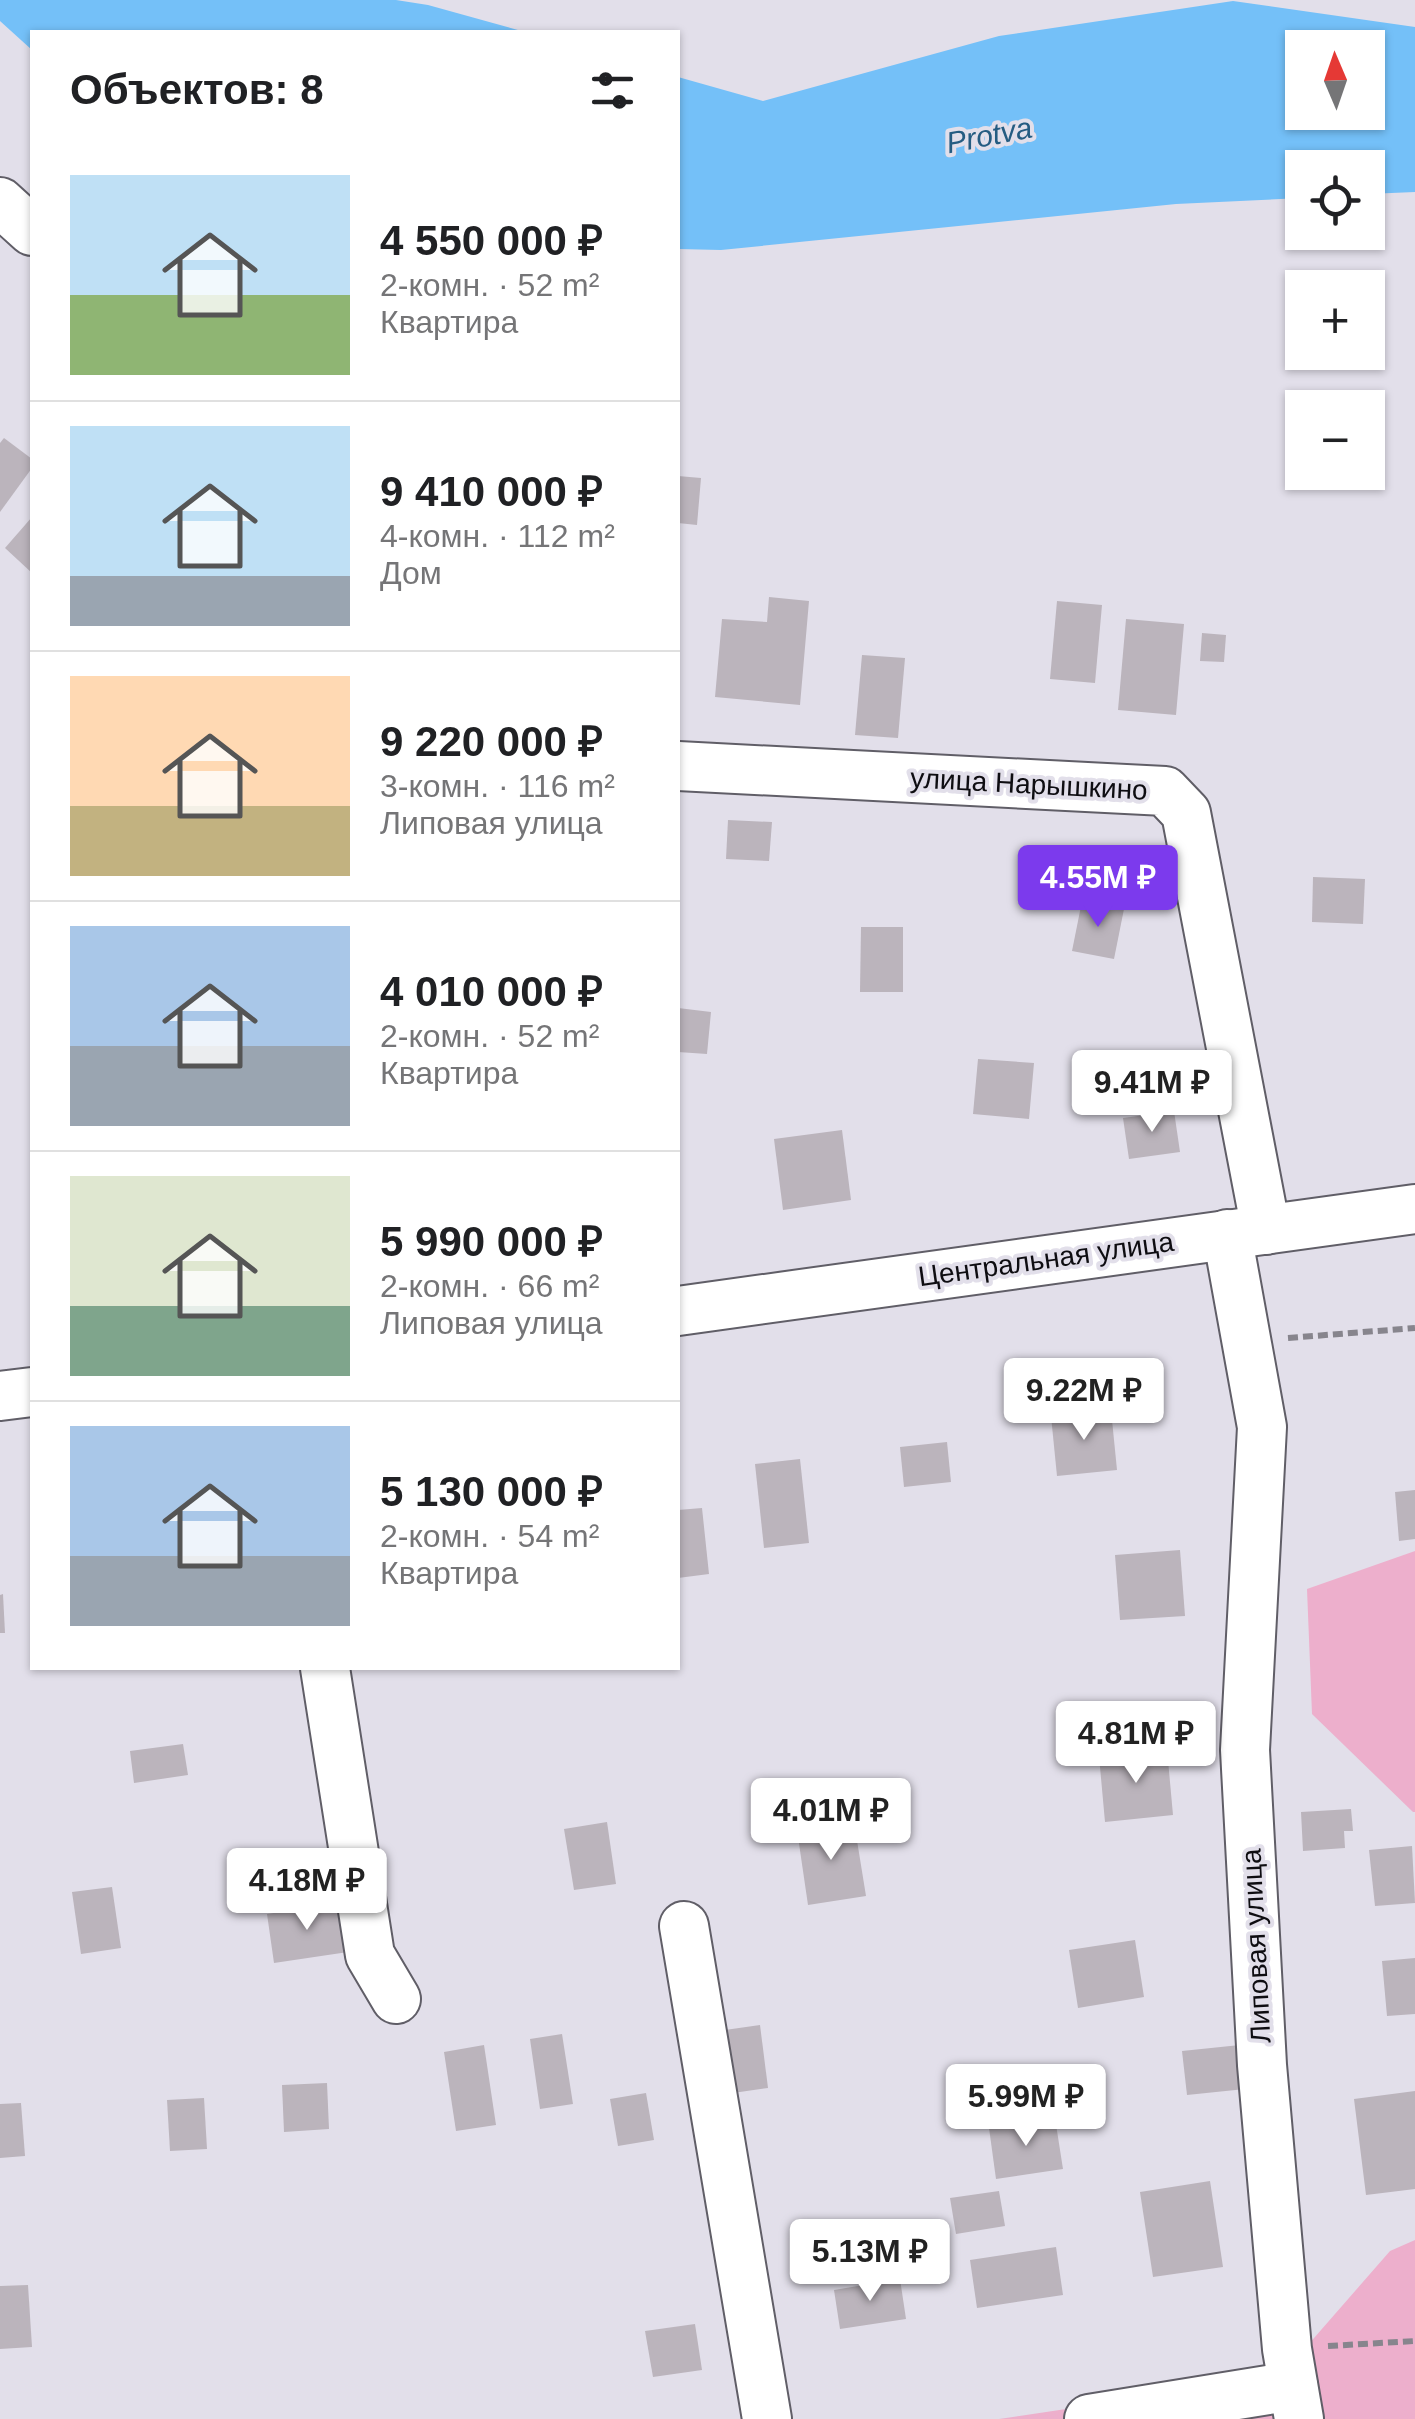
<!DOCTYPE html>
<html lang="ru">
<meta charset="utf-8">
<style>
body{margin:0;font-family:Arial,sans-serif;background:#f2f2f2;color:#202124;height:100vh;display:flex;flex-direction:column;font-size:38px;white-space:nowrap}
*{box-sizing:border-box;margin:0}
p{font-size:32px;color:#757577}
.icon{flex:none;width:55px;height:55px;fill:none;stroke:currentColor;stroke-width:2;stroke-linecap:round;stroke-linejoin:round}
.map{position:relative;flex:1;overflow:hidden}
.panel{position:absolute;left:30px;top:30px;width:650px;height:1640px;display:flex;flex-direction:column;background:#fff;border-radius:0px;box-shadow:0 2px 8px #0004}
.panel>*{flex:none}
.needle{width:65px;rotate:358deg}
.tools{position:absolute;left:1285px;top:30px;display:grid;gap:20px}
.tools a{display:grid;place-items:center;width:100px;height:100px;border-radius:0px;background:#fff;box-shadow:0 2px 8px #0004;font-size:50px}
.price{position:absolute;translate:-50% -85px;padding:0 22px;border-radius:10px;background:#fff;color:#222;font-size:32px;line-height:65px;filter:drop-shadow(0 2px 5px #0008)}
.price::after{content:'';position:absolute;left:50%;top:60px;width:30px;height:22px;margin-left:-15px;background:inherit;clip-path:polygon(0 0,100% 0,50% 100%)}
.price.active{background:#7c3aed;color:#fff}
ul{padding:0;list-style:none}
li{display:flex;align-items:center;gap:30px;height:250px;padding:0 40px}
li+li{border-top:2px solid #e0e0e0}
li span{display:grid;place-items:center;flex:none;width:280px;height:200px;border-radius:0px;color:#555}
li>.icon{margin-inline-start:auto}
span .icon{width:120px;height:120px;fill:#fffc;stroke-width:1}
li b{font-size:42px}
h2{display:flex;justify-content:space-between;align-items:center;height:120px;padding:0 40px;font-size:42px}
.map>svg:first-child{display:block}
</style>
<div class="map">
<svg width="1415" height="2419" viewBox="0 0 1415 2419">
<rect width="100%" height="100%" fill="#e2dfea"/>
<!-- green -->
<g fill="#edafcc">
<path d="M1415,1551V1812H1413L1312,1714L1307,1589Z"/>
<path d="M1415,2240V2419H999L1280,2377L1390,2251Z"/>
</g>
<!-- water -->
<g fill="#74c0f8" fill-rule="evenodd">
<path d="M0,0H396L428,5L525,32H32V50L0,21Z"/>
<path d="M1233,1L1415,27V192L1368,194V168H1302V198L1176,204L721,250L678,249V77L763,101L999,36ZM1302,48H1368V112H1302Z"/>
</g>
<!-- building -->
<g fill="#bbb4bc">
<path d="M4,438L32,459V468L0,512V443Z"/>
<path d="M678,476L701,478L697,525L678,523Z"/>
<path d="M32,517V573L5,548Z"/>
<path d="M769,597L809,601L800,705L715,697L722,619L767,622Z"/>
<path d="M1057,601L1102,605L1095,683L1050,679Z"/>
<path d="M1126,619L1184,624L1176,715L1118,710Z"/>
<path d="M1202,633L1226,635L1224,662L1200,661Z"/>
<path d="M862,655L905,658L898,738L855,735Z"/>
<path d="M728,820L772,822L769,861L726,859Z"/>
<path d="M1313,877L1365,879L1363,924L1312,922Z"/>
<path d="M1082,901L1124,909L1114,959L1072,951Z"/>
<path d="M861,927H903V992H860Z"/>
<path d="M678,1008L711,1012L707,1054L678,1052Z"/>
<path d="M978,1059L1034,1063L1029,1119L973,1114Z"/>
<path d="M1174,1111L1180,1152L1129,1159L1123,1118Z"/>
<path d="M842,1130L851,1200L783,1210L774,1139Z"/>
<path d="M1111,1410L1117,1470L1057,1476L1051,1416Z"/>
<path d="M947,1442L951,1482L904,1487L900,1447Z"/>
<path d="M800,1459L809,1543L764,1548L755,1464Z"/>
<path d="M1415,1490V1539L1399,1541L1395,1492Z"/>
<path d="M702,1508L709,1574L678,1578V1510Z"/>
<path d="M1180,1550L1185,1616L1120,1620L1115,1555Z"/>
<path d="M3,1594L5,1633H0V1595Z"/>
<path d="M183,1744L188,1775L134,1783L130,1751Z"/>
<path d="M1167,1749L1173,1815L1105,1822L1099,1756Z"/>
<path d="M1351,1809L1353,1831H1344L1345,1848L1303,1851L1301,1812Z"/>
<path d="M607,1822L616,1884L574,1890L564,1829Z"/>
<path d="M854,1822L866,1896L808,1905L797,1830Z"/>
<path d="M1412,1846L1415,1903L1375,1906L1369,1850Z"/>
<path d="M112,1887L121,1948L81,1954L72,1892Z"/>
<path d="M341,1903L348,1952L274,1963L267,1914Z"/>
<path d="M1135,1940L1144,1997L1078,2008L1069,1950Z"/>
<path d="M1415,1958V2014L1387,2016L1382,1961Z"/>
<path d="M760,2025L768,2088L733,2093L725,2030Z"/>
<path d="M562,2034L573,2104L540,2109L530,2039Z"/>
<path d="M484,2045L496,2125L456,2131L444,2052Z"/>
<path d="M1240,2045L1245,2089L1187,2095L1182,2051Z"/>
<path d="M327,2083L329,2129L284,2132L282,2085Z"/>
<path d="M1415,2091V2189L1366,2195L1354,2099Z"/>
<path d="M646,2093L654,2140L618,2146L610,2099Z"/>
<path d="M204,2098L207,2149L170,2151L167,2100Z"/>
<path d="M21,2103L25,2156L0,2158V2104Z"/>
<path d="M1055,2118L1063,2169L996,2179L989,2128Z"/>
<path d="M1210,2181L1223,2267L1153,2277L1140,2192Z"/>
<path d="M999,2191L1005,2226L956,2234L950,2198Z"/>
<path d="M1056,2247L1063,2295L977,2308L970,2260Z"/>
<path d="M900,2279L906,2319L840,2329L834,2290Z"/>
<path d="M28,2285L32,2347L0,2349V2286Z"/>
<path d="M695,2324L702,2370L653,2377L645,2331Z"/>
</g>
<g fill="none" stroke-linecap="round" stroke-linejoin="round">
<!-- minor casing -->
<g stroke="#605e67" stroke-width="52">
<g id="minor">
<path d="M0,202L32,231"/>
<path d="M678,766L1165,791L1186,813L1266,1230"/>
<path d="M1227,1234L1262,1427L1245,1750L1262,2065L1287,2349L1299,2419"/>
<path d="M678,1311L1415,1209"/>
<path d="M0,1396L32,1392"/>
<path d="M325,1668L370,1955L396,1999"/>
<path d="M684,1926L767,2419"/>
<path d="M1089,2419L1293,2386"/>
</g>
</g>
<!-- path -->
<g stroke="#87858d" stroke-width="6" stroke-dasharray="10 5" stroke-linecap="butt">
<path d="M1288,1338L1415,1328"/>
<path d="M1328,2346L1415,2341"/>
</g>
<!-- minor -->
<use href="#minor" stroke="#fff" stroke-width="48"/>
</g>
<g text-anchor="middle" dominant-baseline="central" stroke-width="8" stroke-linejoin="round" paint-order="stroke">
<!-- street labels -->
<g font-size="28" fill="#0e0d11" stroke="#e2dfea">
<text transform="translate(1029 784) rotate(3)">улица Нарышкино</text>
<text transform="translate(1046 1259) rotate(-8)">Центральная улица</text>
<text transform="translate(1256 1946) rotate(-93)">Липовая улица</text>
</g>
<!-- water labels -->
<g font-size="30" font-style="italic" fill="#255c82" stroke="#e2dfea">
<text transform="translate(989 135) rotate(-11)">Protva</text>
</g>
</g>
</svg>
<div class="tools">
<a><svg class="needle" viewBox="-14 -14 28 28"><path d="M0-13l5 13h-10z" fill="#e53935"/><path d="M0 13l5-13h-10z" fill="#757577"/></svg></a>
<a><svg class="icon" aria-label="locate" viewBox="0 0 24 24"><circle cx="12" cy="12" r="6"/><path d="M12 2v4M12 18v4M2 12h4M18 12h4"/></svg></a>
<a>+</a>
<a>−</a>
</div>
<b class="price active" style="left:1098px;top:930px">4.55M ₽</b>
<b class="price" style="left:1152px;top:1135px">9.41M ₽</b>
<b class="price" style="left:1084px;top:1443px">9.22M ₽</b>
<b class="price" style="left:1136px;top:1786px">4.81M ₽</b>
<b class="price" style="left:831px;top:1863px">4.01M ₽</b>
<b class="price" style="left:307px;top:1933px">4.18M ₽</b>
<b class="price" style="left:1026px;top:2149px">5.99M ₽</b>
<b class="price" style="left:870px;top:2304px">5.13M ₽</b>
<section class="panel">
<h2>Объектов: 8<svg class="icon" aria-label="filters" viewBox="0 0 24 24"><path d="M4 7h16M4 17h16"/><circle cx="9" cy="7" r="2"/><circle cx="15" cy="17" r="2"/></svg></h2>
<ul>
<li><span style="background:linear-gradient(#bfe0f5 60%,#8fb573 0)"><svg class="icon" aria-label="home" viewBox="0 0 24 24"><path d="M3 11l9-7 9 7M6 9v11h12V9"/></svg></span><div><b>4 550 000 ₽</b><p>2-комн. · 52 m²</p><p>Квартира</p></div></li>
<li><span style="background:linear-gradient(#bfe0f5 75%,#9aa5b1 0)"><svg class="icon" aria-label="home" viewBox="0 0 24 24"><path d="M3 11l9-7 9 7M6 9v11h12V9"/></svg></span><div><b>9 410 000 ₽</b><p>4-комн. · 112 m²</p><p>Дом</p></div></li>
<li><span style="background:linear-gradient(#ffd9b3 65%,#c2b280 0)"><svg class="icon" aria-label="home" viewBox="0 0 24 24"><path d="M3 11l9-7 9 7M6 9v11h12V9"/></svg></span><div><b>9 220 000 ₽</b><p>3-комн. · 116 m²</p><p>Липовая улица</p></div></li>
<li><span style="background:linear-gradient(#a9c7e8 60%,#9aa5b1 0)"><svg class="icon" aria-label="home" viewBox="0 0 24 24"><path d="M3 11l9-7 9 7M6 9v11h12V9"/></svg></span><div><b>4 010 000 ₽</b><p>2-комн. · 52 m²</p><p>Квартира</p></div></li>
<li><span style="background:linear-gradient(#dfe7d0 65%,#7fa58c 0)"><svg class="icon" aria-label="home" viewBox="0 0 24 24"><path d="M3 11l9-7 9 7M6 9v11h12V9"/></svg></span><div><b>5 990 000 ₽</b><p>2-комн. · 66 m²</p><p>Липовая улица</p></div></li>
<li><span style="background:linear-gradient(#a9c7e8 65%,#9aa5b1 0)"><svg class="icon" aria-label="home" viewBox="0 0 24 24"><path d="M3 11l9-7 9 7M6 9v11h12V9"/></svg></span><div><b>5 130 000 ₽</b><p>2-комн. · 54 m²</p><p>Квартира</p></div></li>
</ul>
</section>
</div>
